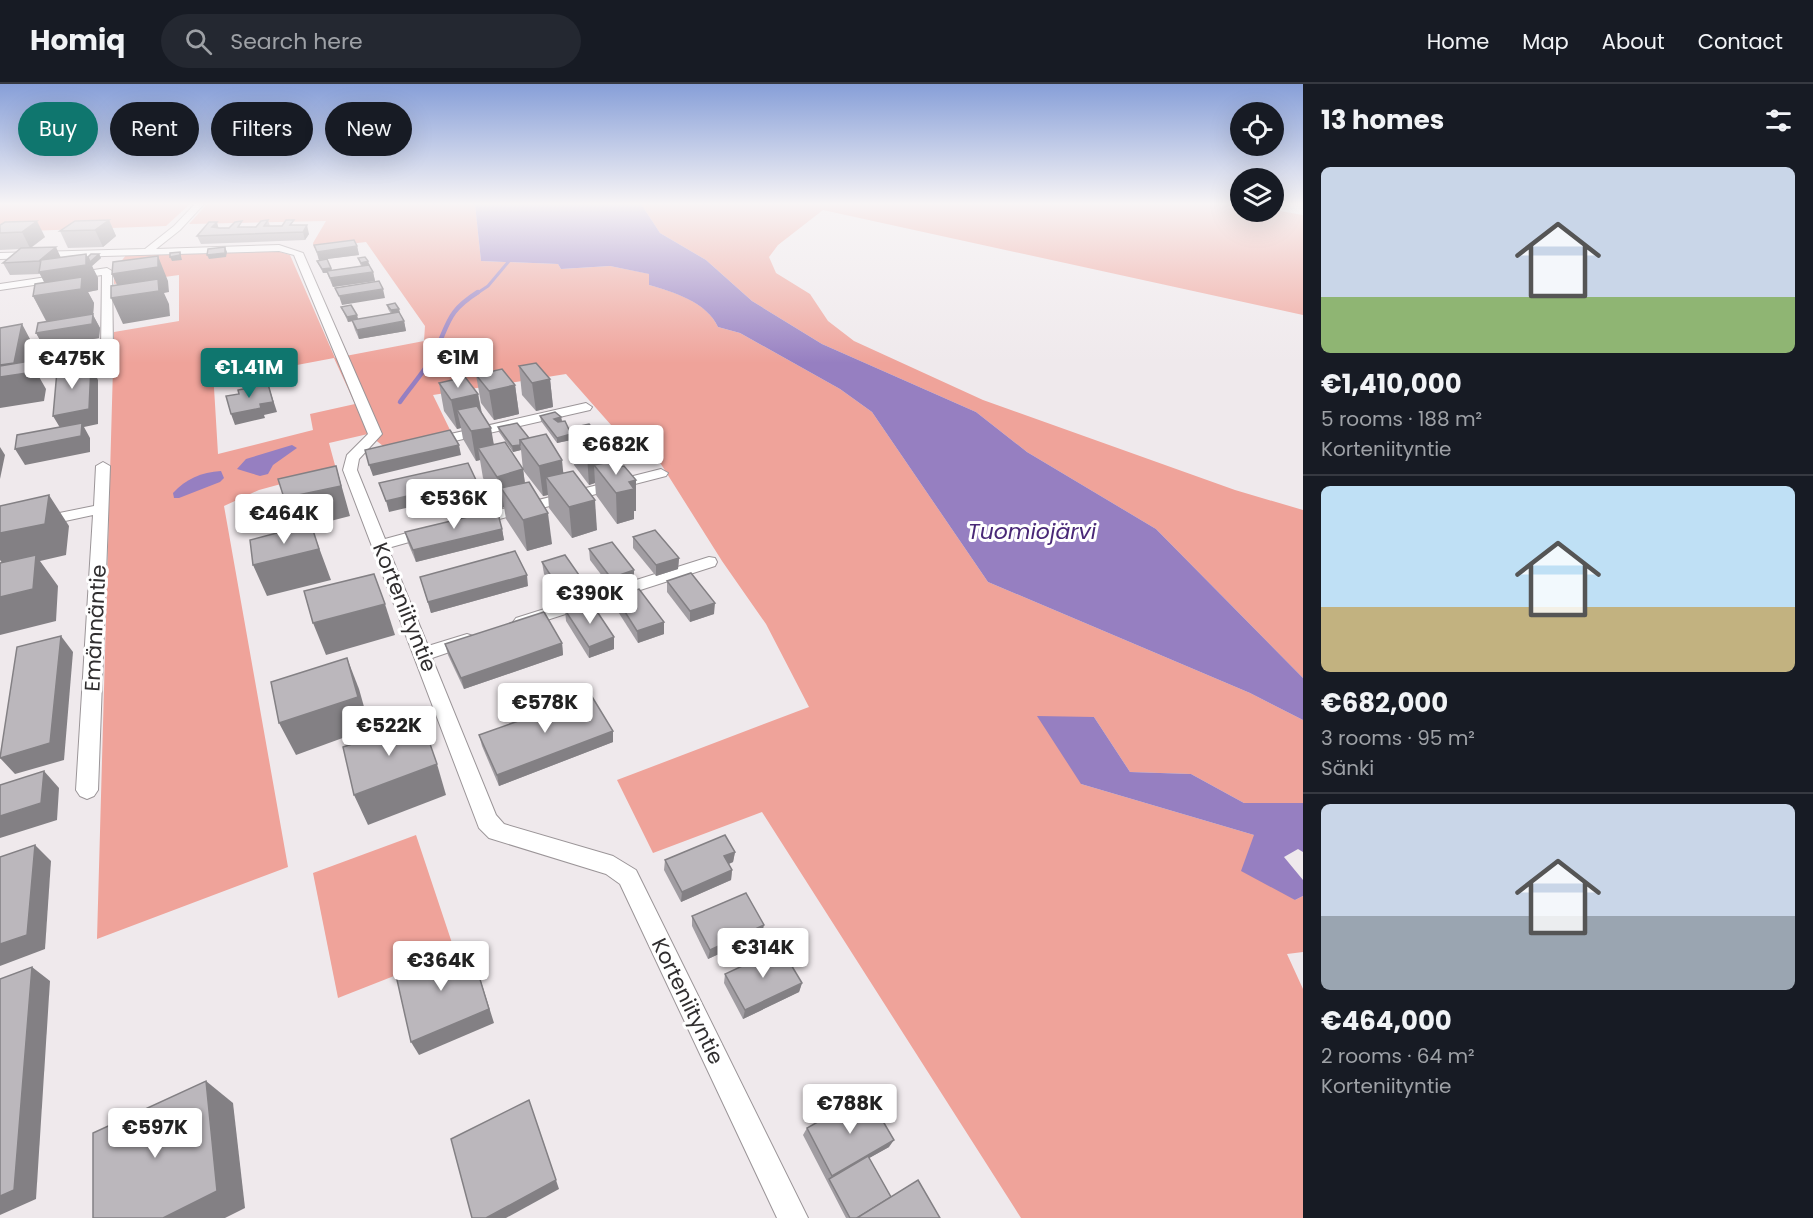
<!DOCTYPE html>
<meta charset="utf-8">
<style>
body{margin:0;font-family:Poppins,sans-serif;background:#242831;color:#f1f3f6;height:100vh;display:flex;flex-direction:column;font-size:22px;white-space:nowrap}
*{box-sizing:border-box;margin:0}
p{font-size:20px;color:#9ea1a6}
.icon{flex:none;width:33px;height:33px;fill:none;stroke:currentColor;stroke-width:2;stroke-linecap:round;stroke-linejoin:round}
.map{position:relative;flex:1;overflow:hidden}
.drawer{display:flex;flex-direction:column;background:#171b24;width:510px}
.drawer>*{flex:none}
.top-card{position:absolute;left:18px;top:18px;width:570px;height:54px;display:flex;gap:12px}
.buttons{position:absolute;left:1230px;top:18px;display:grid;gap:12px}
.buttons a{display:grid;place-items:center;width:54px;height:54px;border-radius:50%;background:#171b24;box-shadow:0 6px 24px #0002;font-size:30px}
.price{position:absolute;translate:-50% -51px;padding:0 14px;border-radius:6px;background:#fff;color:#222;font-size:20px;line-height:39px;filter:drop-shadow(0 2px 3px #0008)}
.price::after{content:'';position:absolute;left:50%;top:36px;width:18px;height:14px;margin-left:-9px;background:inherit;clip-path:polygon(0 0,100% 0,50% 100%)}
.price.current{background:#0f766e;color:#fff}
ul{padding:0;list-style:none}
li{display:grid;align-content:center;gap:12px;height:318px;padding:0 18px}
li+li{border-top:2px solid #363941}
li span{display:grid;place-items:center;height:186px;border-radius:9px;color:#555}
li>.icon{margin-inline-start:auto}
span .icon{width:108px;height:108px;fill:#fffc;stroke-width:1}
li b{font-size:26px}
h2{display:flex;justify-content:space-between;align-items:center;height:72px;padding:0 18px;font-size:26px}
.chip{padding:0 21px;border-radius:27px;background:#171b24;box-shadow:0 6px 24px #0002;font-size:21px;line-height:54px}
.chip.current{background:#0f766e;color:#fff}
header{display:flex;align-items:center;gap:36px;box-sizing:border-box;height:84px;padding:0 30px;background:#171b24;border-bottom:2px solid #363941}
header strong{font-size:28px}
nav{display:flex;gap:33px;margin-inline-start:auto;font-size:21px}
.search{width:420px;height:54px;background:#242831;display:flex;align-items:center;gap:15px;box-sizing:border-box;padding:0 21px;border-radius:33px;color:#9ea1a6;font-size:22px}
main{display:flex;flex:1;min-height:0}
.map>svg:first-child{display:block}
</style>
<header>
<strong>Homiq</strong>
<div class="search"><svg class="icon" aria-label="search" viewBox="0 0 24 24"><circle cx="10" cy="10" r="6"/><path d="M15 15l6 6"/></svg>Search here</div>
<nav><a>Home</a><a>Map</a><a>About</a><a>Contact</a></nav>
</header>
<main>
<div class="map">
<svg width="1303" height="1134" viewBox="0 0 1303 1134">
<rect width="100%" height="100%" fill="#efe9ec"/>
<!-- green -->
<g fill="#efa39a" fill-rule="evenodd">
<path d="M0,120H190L166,142L0,148Z"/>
<path d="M207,120H475L481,177L558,180L561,185L610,182L650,190L649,201C674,208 707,218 718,243L740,249L840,305L872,328L988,498L1250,609L1303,636V719H1244L1191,690L1130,688L1094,633L1081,700L1254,751L1295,816L1303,812V868L1287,870L1303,905V1134H1021L762,728L653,769L617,696L809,623L766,540L722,477L659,377L619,350L566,290L433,311L451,348L383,362L368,350L329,359L336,385L259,406L224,422L288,783L97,855L114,248L179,237V191L114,200V187L126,171L274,166L290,171L335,274L424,257L425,242L366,158L314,164L313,159L326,137L189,140ZM334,274L355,320L310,330L313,346L218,370L213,287L281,284Z"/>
<path d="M641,120H1239L1240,128L1274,126L1303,131V231L823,126L778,161L769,173L776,189L810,210L828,237L854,257L983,316L1235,406L1303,426V594L1156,445L1027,368L976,328L822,260L752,217L706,176L660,149Z"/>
<path d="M416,751L455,868L338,914L313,789Z"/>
</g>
<!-- water -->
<g fill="#967fc1">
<path d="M475,120H641L660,149L706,176L752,217L822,260L976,328L1027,368L1156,445L1303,594V636L1250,609L988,498L872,328L840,305L740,249L718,243C707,218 673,208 649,201V190L610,182L561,185L558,180L481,177Z"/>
<path d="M292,361L297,364L273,381L268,390L260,392L237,385L246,375Z"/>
<path d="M221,387L224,394L220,398L179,414H174L173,409C186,395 201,388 221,387Z"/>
<path d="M1037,632L1094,633L1130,688L1191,690L1244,719H1303V768L1298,765L1284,773L1303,796V812L1295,816L1241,787L1254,751L1081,700Z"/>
</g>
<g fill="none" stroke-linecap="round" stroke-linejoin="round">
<!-- stream-far1 -->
<path stroke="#967fc1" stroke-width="3" d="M476,210L488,202L509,177"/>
<!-- stream -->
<path stroke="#967fc1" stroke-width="4.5" d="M400,318C411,302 427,285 435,268C450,237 447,228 478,208"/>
<!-- minor casing -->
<g stroke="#9b9598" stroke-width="2">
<g id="minor">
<path d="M195,120H204L180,146L156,165L279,161L303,169L382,350L359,375L357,386L385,455L429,443L437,448L434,451L388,464L428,562L467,550L473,552L476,556L473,560L432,574L496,731L504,740L613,772L636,786L808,1134H777L620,800L606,790L489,754L479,744L343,386L347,371L368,350L294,171L279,167L0,175V169L145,165L174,142Z"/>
<path d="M107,184L112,187L113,266L107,269L101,266L102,191L0,206V200Z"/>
<path d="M586,319L592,323L590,326L433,362L426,358L433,354Z"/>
<path d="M103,378L110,382L98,706L94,712L87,715L80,712L76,706L93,431L0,451V441L94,422L96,382Z"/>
<path d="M661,385L668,389L666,392L476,441L468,436L471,433Z"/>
<path d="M709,473L715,474L717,478L715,482L522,544L513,538L516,534Z"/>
</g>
</g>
<!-- minor -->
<use href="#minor" fill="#fff" fill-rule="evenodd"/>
</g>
<!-- wall -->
<g fill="#a19da2">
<path d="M109,136L116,152L103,163L68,164L60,147Z"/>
<path d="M268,136L270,142L295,141L309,150L305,156L201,160L197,152L219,144L256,143Z"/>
<path d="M0,141L45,153L31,164L61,174L86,170L88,173L99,170L101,174L92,182L98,194V206L88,208L94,219L93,231L100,244L99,254L44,263L36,249L46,237L33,212L45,199L40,190L10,191L3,179L21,165L0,166Z"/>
<path d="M314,161L357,162L359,171L327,175L332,186L361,182L358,174L369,182L373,188L375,197L333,203L327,189H323L317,177L319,176Z"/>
<path d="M387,221L399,225V229L404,237L406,247L359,255L355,246L352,237L348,238L343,227L341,223L357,231L358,235L391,230L388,225Z"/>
<path d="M519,282L550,295L553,323L536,327L522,311Z"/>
<path d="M476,291L515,301L519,330L494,336L481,319Z"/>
<path d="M439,299L478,310L482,329L494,361L523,385L525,399L552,460L527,467L506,435L504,423L502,424L483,394L480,376L476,377L463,355L461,344L457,345L444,327Z"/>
<path d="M540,332L561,333L562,337L571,356L557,359L541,337Z"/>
<path d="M498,343L529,354L564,389L597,446L572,454L549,424L548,411L543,412L523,386L521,366L513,368L499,348Z"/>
<path d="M576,343L636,427H634V435L617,440L596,411L595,399L589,401L574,381L572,352L577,350Z"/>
<path d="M502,445L504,456L416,478L408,459L405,448Z"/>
<path d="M633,453L679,474L678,485L656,492L633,464Z"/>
<path d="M589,465L634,498L612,505L590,476Z"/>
<path d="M542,478L587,512L564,520L544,490Z"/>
<path d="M420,493L528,502L431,529Z"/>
<path d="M667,497L714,530L690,538L667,508Z"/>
<path d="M615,512L664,538V550L638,559L615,523Z"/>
<path d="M565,526L614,565L589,574L566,537Z"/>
<path d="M562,559L563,571L464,605L448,571L445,560Z"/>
<path d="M613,647V658L499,702L482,662L479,651Z"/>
<path d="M735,768L733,778L729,780L732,786L731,796L681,818L664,786L665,776Z"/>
<path d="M692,832L762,850L708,875L692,842Z"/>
<path d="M725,890L802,899L799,908L743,935L724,899Z"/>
<path d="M807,1044L889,1063L869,1074L891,1113L940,1134H846L803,1051Z"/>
</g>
<!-- shaded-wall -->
<g fill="#838084">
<path d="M109,136L116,152L103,163L95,146Z"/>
<path d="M37,137L45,153L30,164L22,148Z"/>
<path d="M217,138L219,146L215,152L212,143Z"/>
<path d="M307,141L309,150L305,156L303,148Z"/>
<path d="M357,162L359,171L319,176L317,168Z"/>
<path d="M56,163L62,176L86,170L90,178L99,170L101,174L92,182L98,194V206L88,208L94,219L93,231L100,244L99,254L44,263L36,249L47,238L33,212L50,210L39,188L44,187L39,177Z"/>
<path d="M225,163L227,168L226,173L209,175L207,171Z"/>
<path d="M180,168L182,176L172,177L170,173Z"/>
<path d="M158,172L168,197L169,208L164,209L169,220L170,232L123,240L111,214L122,212L112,190Z"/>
<path d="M368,177L370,182L362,183L361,179Z"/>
<path d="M331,184L332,188L323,189L322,185Z"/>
<path d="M373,188L375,197L333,203L330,194Z"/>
<path d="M383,205L385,214L342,221L339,212Z"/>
<path d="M399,225L400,229L392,231L391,226Z"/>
<path d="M357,231L358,236L348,238L347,233Z"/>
<path d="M404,237L406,247L359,255L357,246Z"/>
<path d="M22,240L30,255L24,289L30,277L46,305L44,317L0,324V281Z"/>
<path d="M91,281L98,296V340L84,343L90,354V368L25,381L15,365L62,347L53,332Z"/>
<path d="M550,295L553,323L536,327L532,299Z"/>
<path d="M268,300L277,328L264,331L265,334L235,341L231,330L260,320Z"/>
<path d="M515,301L519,330L494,336L489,307Z"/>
<path d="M478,310L483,339L457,326L461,344L457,345L451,316Z"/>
<path d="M561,333L562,338L555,340L554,335Z"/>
<path d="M491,344L496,373L478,364L480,376L476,377L471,347Z"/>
<path d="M571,350V356L557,359V354Z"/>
<path d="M602,355L603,385L594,381L595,399L589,401L587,371L594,357Z"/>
<path d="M459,361L461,371L373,392L369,381Z"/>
<path d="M520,361L521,366L513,368L512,362Z"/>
<path d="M0,363L5,371L0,395Z"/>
<path d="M562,376L565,406L546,393L548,411L543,412L539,382Z"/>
<path d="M336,382L350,432L311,442L331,496L267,512L253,481L296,445L284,414Z"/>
<path d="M523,385L527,416L501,404L504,423L502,424L497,393Z"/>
<path d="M476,396L478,407L389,428L386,417Z"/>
<path d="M636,396V427H634V435L617,440L616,409L629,398Z"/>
<path d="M49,411L69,442L66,471L40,477L58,502L56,537L0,551V513L6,484L0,476V449Z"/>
<path d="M595,416L597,446L572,454L569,423Z"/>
<path d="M548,429L552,460L527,467L523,436Z"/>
<path d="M502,445L504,456L416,478L413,466Z"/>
<path d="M679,474L678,485L656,492V481Z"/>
<path d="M634,486V498L612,505L611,494Z"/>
<path d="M527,491L528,502L431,529L428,518Z"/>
<path d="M586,501L587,512L564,520L562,509Z"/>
<path d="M715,519L714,530L690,538V527Z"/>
<path d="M385,520L395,551L326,571L313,539Z"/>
<path d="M664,538V550L638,559L637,547Z"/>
<path d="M61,552L73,568L64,676L15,690L0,674Z"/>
<path d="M614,553V565L589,574V563Z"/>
<path d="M562,559L563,571L464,605L461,594Z"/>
<path d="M347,574L359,605L370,644L296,671L279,639Z"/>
<path d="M613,647V658L499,702L497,691Z"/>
<path d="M437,680L446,711L368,741L354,711Z"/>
<path d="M44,687L59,704L57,736L0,754V732Z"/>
<path d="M35,761L51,777L45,865L0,882V860Z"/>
<path d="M735,768L733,778L723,782L724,772Z"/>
<path d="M732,786L731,796L681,818L682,808Z"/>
<path d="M764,841L762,850L708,875L710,866Z"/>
<path d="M469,859L494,939L419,971L411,958Z"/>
<path d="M32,883L50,897L36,1115L0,1131V1112Z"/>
<path d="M802,899L799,908L743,935L745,926Z"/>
<path d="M206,997L233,1019L245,1124L225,1134H163Z"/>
<path d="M529,1016L559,1105L506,1134H486Z"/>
<path d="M894,1056L889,1063L830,1096L829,1095L832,1092Z"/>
</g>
<!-- building -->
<g fill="#bbb7bc" stroke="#838084" stroke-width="1.5">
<path d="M109,136L95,146L60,147L75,137Z"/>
<path d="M268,136L264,142H282L286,136H294L290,141H307L303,148L197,152L209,138H217L212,143L219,144H229L235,138L242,137L238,143H256L261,137Z"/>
<path d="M37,137L22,148L0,149V141L5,138Z"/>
<path d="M354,156L357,162L317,168L314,161Z"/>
<path d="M56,163L39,177L3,179L21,164Z"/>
<path d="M225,163V169L207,171L208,165Z"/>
<path d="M180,168V171L170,173V169Z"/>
<path d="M86,170V181L39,188L41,176Z"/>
<path d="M91,170H99L90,178L88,173Z"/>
<path d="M158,172V183L112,190L113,178Z"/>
<path d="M365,173L368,177L361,179L358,174Z"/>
<path d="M327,175L331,184L322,185L317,177Z"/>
<path d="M369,181L373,188L330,194L327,187Z"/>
<path d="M82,193L81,205L33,212L35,200Z"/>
<path d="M158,195L159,207L111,214V202Z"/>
<path d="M379,197L383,205L339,212L335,204Z"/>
<path d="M395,219L399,225L391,226L387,221Z"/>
<path d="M351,221L357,231L347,233L341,223Z"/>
<path d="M399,228L404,237L357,246L352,236Z"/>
<path d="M93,230L92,240L36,249L38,239Z"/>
<path d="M22,240L14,279L0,281V244Z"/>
<path d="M30,277L27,289L0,293V282Z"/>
<path d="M536,279L550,295L532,299L519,282Z"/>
<path d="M91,281L89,325L53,332L57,287Z"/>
<path d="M502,285L515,301L489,307L476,291Z"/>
<path d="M465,293L478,310L451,316L439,299Z"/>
<path d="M268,300L273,318L260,320L261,324L231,330L226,312L239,310L238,306Z"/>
<path d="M477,322L491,344L471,347L457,326Z"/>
<path d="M555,328L561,333L554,335L558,338L565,337L571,350L557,354L540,332Z"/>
<path d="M82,339L81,352L15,365L17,351Z"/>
<path d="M517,339L529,354L520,356V361L512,362L498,343Z"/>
<path d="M589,340L602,355L594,357L599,367L587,371L572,352L581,349L576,343Z"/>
<path d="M450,346L459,361L369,381L365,366Z"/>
<path d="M546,350L562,376L539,382L520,356Z"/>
<path d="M505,358L523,385L497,393L478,364Z"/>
<path d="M615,377L619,383L624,382L636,396L629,398L634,405L616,409L594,381Z"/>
<path d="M468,379L476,396L386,417L379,399Z"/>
<path d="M336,382L341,402L284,414L278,395Z"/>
<path d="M573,387L595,416L569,423L546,393Z"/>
<path d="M529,398L548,429L523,436L501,404Z"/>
<path d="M49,411L45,440L0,449V422Z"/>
<path d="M497,426L502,445L413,466L405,448Z"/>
<path d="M311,440L319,465L253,481L250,456Z"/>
<path d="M655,446L679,474L656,481L633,453Z"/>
<path d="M612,458L634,486L611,494L589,465Z"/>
<path d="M515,467L527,491L428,518L420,493Z"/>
<path d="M36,471L33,505L0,513V479Z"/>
<path d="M565,471L586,501L562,509L542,478Z"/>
<path d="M691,489L715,519L690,527L667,497Z"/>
<path d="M374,490L385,520L313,539L304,507Z"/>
<path d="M639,505L664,538L637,547L615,512Z"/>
<path d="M592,520L614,553L589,563L565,526Z"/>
<path d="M544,528L562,559L461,594L445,560Z"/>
<path d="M61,552L50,659L0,674L17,563Z"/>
<path d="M347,574L358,613L279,639L271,598Z"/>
<path d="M591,611L613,647L497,691L479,651Z"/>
<path d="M422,637L437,680L354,711L343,663Z"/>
<path d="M44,687L41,719L0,732V701Z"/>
<path d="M725,751L735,768L724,772L732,786L682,808L665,776Z"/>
<path d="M35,761L27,851L0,860V773Z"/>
<path d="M746,809L764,841L710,866L692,832Z"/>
<path d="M469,859L489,925L411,958L395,887Z"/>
<path d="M781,864L802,899L745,926L725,890Z"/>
<path d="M32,883L14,1106L0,1112V895Z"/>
<path d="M206,997L217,1107L163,1134H93V1049Z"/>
<path d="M867,1010L894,1056L832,1092L807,1044Z"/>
<path d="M529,1016L556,1096L486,1134H472L451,1055Z"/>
<path d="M868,1072L891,1113L857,1134H850L829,1095Z"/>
<path d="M918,1096L940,1134H857Z"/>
</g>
<!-- sky -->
<linearGradient id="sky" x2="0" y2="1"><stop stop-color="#879fd8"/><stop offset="0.43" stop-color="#f8f5f6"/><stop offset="1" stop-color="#f8f5f6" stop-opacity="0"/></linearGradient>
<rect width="1303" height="279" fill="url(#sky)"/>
<g text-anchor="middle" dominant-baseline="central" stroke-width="6" stroke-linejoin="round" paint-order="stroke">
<!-- street labels -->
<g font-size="21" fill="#302e2f" stroke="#fff">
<text transform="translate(405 523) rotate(68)">Korteniityntie</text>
<text transform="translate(95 544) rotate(-87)">Emännäntie</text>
<text transform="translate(688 917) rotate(64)">Korteniityntie</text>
</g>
<!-- water labels -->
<g font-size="22" font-style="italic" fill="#492877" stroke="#fff">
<text x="1032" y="447">Tuomiojärvi</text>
</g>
</g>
</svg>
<div class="buttons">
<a><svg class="icon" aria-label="locate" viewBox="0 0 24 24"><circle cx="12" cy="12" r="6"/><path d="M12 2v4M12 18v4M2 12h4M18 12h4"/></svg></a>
<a><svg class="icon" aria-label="layers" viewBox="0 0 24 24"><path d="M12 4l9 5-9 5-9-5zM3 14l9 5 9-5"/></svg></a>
</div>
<b class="price" style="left:458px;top:305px">€1M</b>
<b class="price" style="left:72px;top:306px">€475K</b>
<b class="price current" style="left:249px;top:315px">€1.41M</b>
<b class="price" style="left:616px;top:392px">€682K</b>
<b class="price" style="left:454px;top:446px">€536K</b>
<b class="price" style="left:284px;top:461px">€464K</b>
<b class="price" style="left:590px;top:541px">€390K</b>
<b class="price" style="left:545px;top:650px">€578K</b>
<b class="price" style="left:389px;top:673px">€522K</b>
<b class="price" style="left:763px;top:895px">€314K</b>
<b class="price" style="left:441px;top:908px">€364K</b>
<b class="price" style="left:850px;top:1051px">€788K</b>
<b class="price" style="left:155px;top:1075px">€597K</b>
<div class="top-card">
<a class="chip current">Buy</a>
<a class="chip">Rent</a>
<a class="chip">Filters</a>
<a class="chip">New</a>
</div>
</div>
<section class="drawer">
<h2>13 homes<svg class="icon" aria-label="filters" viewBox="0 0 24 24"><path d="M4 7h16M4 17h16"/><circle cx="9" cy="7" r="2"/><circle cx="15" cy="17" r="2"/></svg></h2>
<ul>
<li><span style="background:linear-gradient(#c9d6e8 70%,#8fb573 0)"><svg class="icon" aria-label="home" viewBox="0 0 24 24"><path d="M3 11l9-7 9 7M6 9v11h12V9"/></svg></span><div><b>€1,410,000</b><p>5 rooms · 188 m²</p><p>Korteniityntie</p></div></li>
<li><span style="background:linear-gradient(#bfe0f5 65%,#c2b280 0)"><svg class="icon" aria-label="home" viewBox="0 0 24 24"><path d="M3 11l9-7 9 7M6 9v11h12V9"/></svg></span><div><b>€682,000</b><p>3 rooms · 95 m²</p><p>Sänki</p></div></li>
<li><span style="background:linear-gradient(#c9d6e8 60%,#9aa5b1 0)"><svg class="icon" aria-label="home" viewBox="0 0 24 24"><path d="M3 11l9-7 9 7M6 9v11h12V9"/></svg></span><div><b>€464,000</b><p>2 rooms · 64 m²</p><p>Korteniityntie</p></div></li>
</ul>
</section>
</main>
